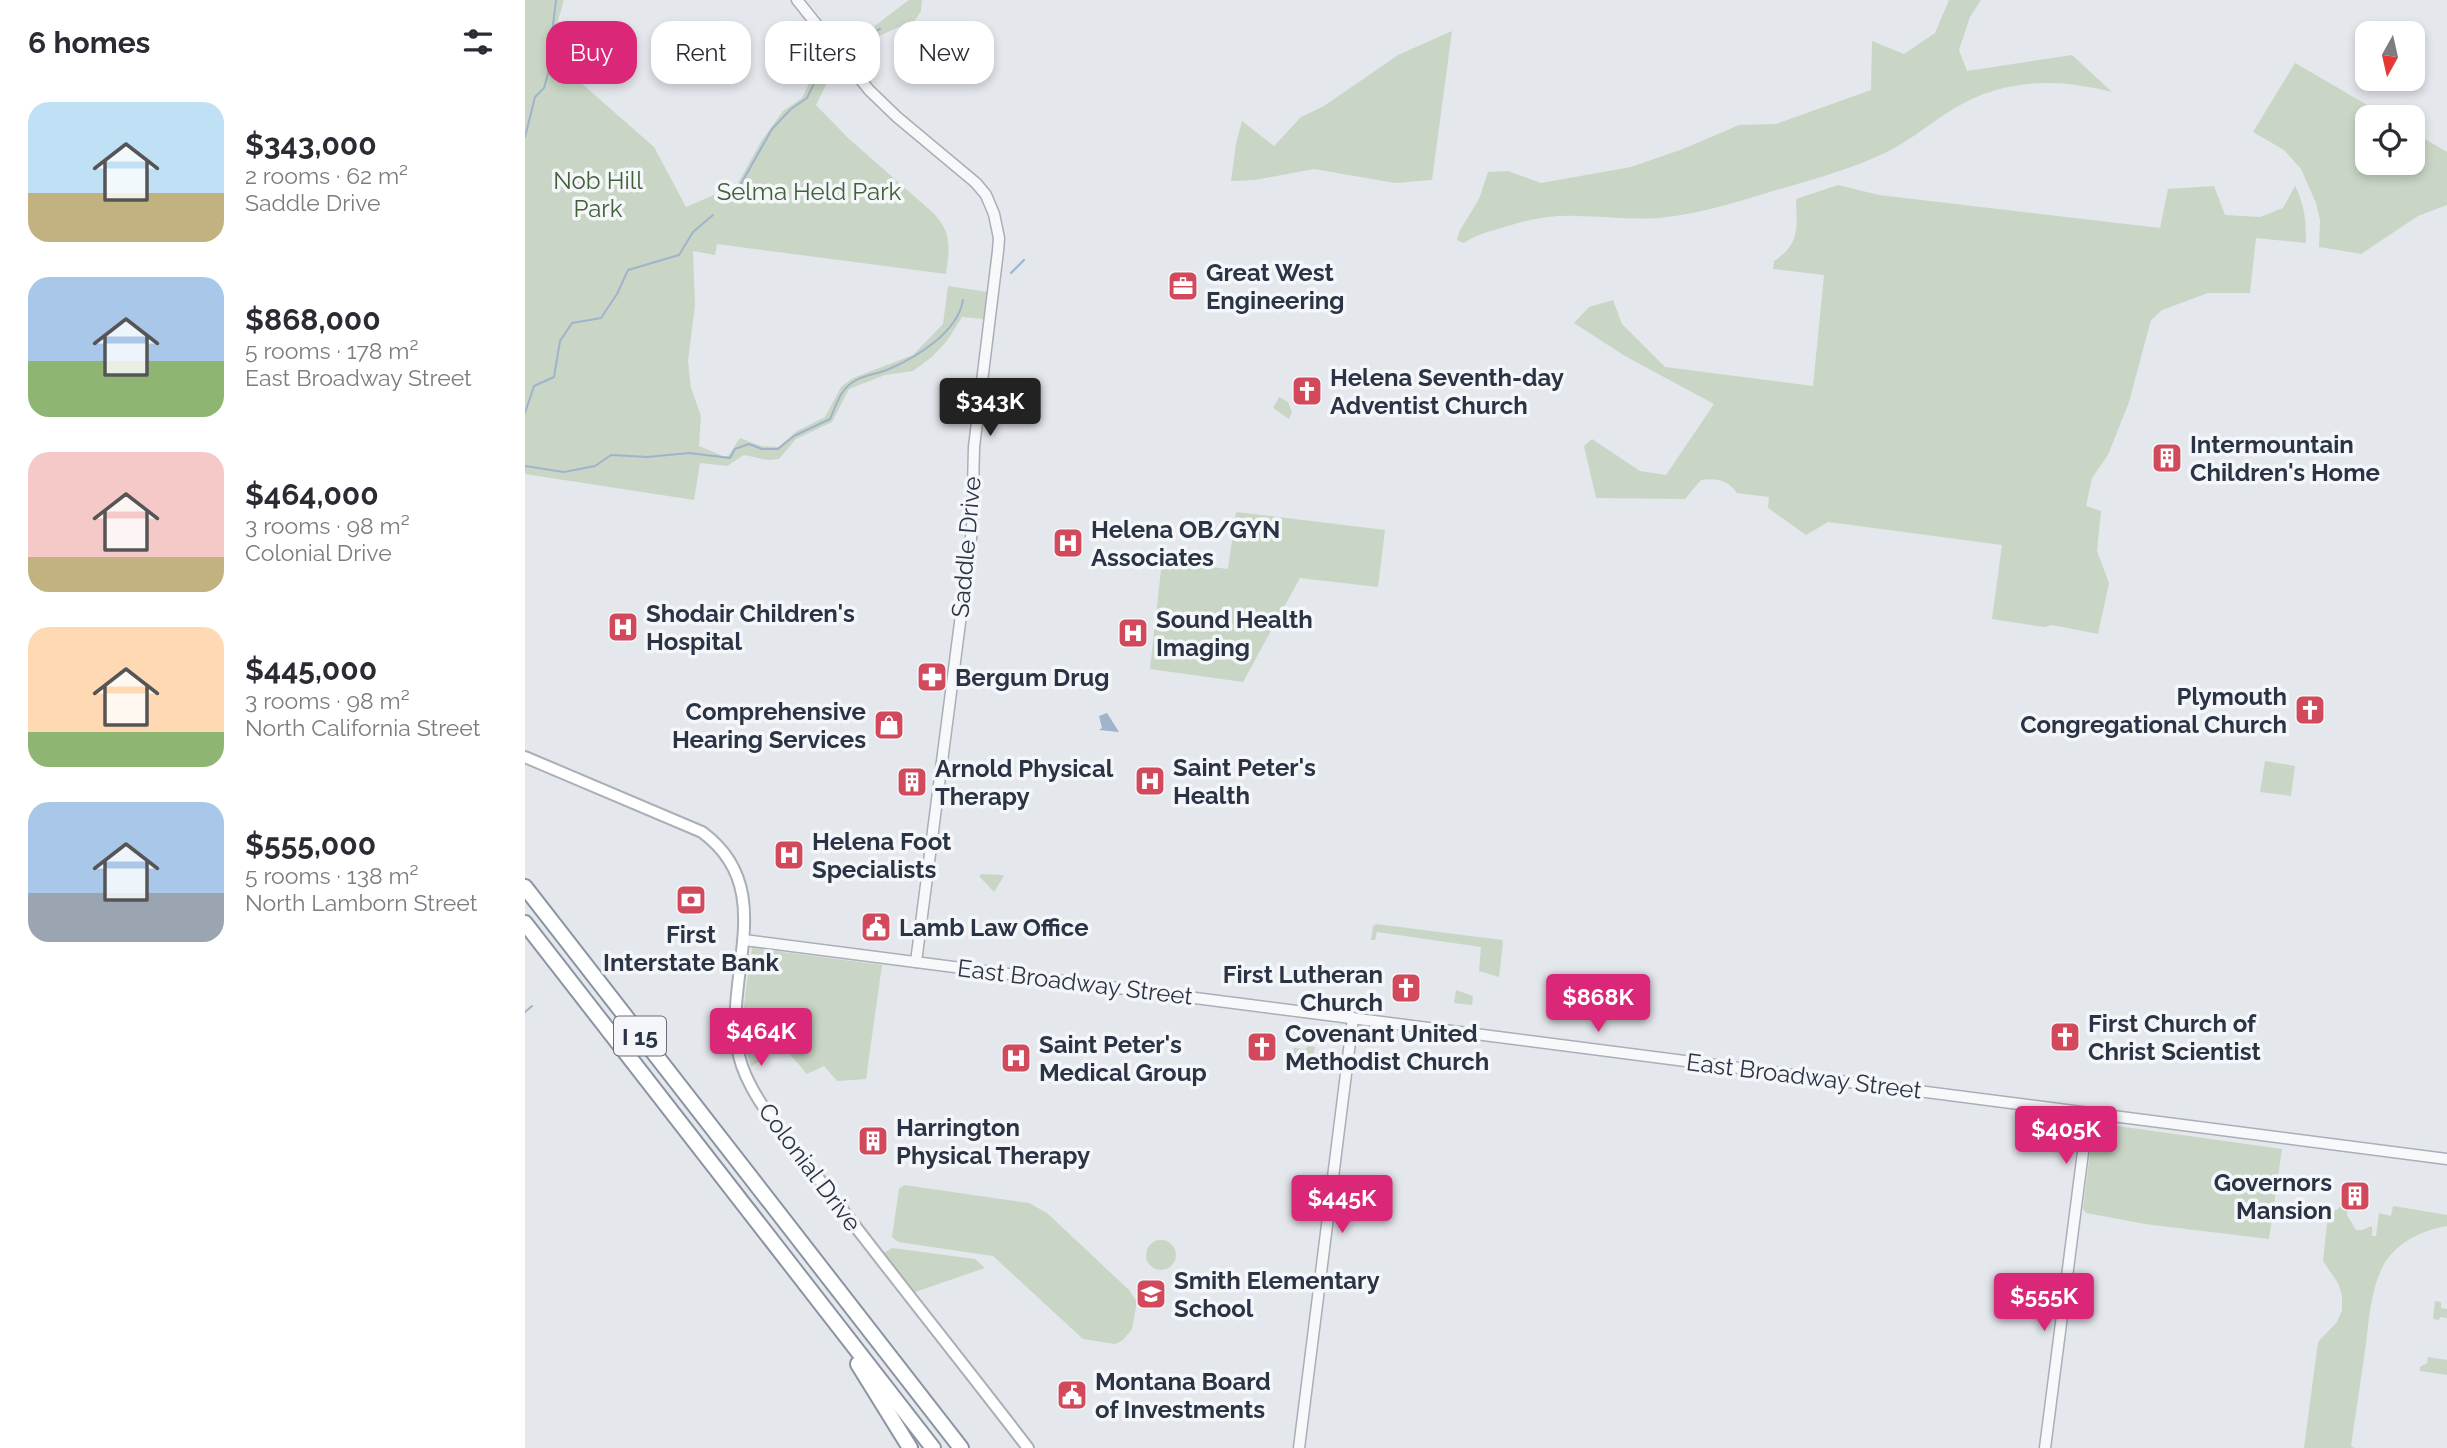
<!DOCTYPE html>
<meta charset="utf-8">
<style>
body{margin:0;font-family:Raleway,sans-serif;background:#f7f7f7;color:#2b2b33;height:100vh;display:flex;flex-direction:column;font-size:26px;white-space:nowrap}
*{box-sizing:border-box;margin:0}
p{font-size:23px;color:#7c7c81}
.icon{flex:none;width:38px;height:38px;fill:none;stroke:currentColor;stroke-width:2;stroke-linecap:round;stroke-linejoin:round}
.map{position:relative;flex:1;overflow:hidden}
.sheet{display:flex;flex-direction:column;background:#fff;width:525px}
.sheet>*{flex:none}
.guide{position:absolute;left:21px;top:21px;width:665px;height:63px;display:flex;gap:14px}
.needle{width:46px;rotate:188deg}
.tools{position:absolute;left:1830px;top:21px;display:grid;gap:14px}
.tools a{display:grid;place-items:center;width:70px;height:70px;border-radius:14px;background:#fff;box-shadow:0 4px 10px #0003;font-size:35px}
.price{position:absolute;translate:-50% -60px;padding:0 16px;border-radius:7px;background:#db2777;color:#fff;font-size:23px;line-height:46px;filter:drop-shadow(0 2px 4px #0008)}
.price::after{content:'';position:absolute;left:50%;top:42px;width:21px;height:16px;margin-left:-10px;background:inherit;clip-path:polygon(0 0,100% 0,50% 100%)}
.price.active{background:#222;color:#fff}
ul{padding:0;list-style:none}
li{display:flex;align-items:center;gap:21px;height:175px;padding:0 28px}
li span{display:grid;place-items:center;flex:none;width:196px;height:140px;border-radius:21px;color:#555}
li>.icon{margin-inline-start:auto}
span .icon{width:84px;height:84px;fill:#fffc;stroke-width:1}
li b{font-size:30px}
h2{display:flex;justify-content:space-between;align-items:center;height:84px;padding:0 28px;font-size:30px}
.chip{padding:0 24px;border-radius:21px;background:#fff;box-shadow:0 4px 10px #0003;font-size:24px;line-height:63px}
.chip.active{background:#db2777;color:#fff}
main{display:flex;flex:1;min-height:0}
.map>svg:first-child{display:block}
</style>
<main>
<section class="sheet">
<h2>6 homes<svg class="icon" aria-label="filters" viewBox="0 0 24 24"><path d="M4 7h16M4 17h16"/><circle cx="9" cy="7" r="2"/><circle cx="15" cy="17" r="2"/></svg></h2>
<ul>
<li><span style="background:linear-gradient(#bfe0f5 65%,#c2b280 0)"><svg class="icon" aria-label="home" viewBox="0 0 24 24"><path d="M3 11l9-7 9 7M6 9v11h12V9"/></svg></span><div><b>$343,000</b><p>2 rooms · 62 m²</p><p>Saddle Drive</p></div></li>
<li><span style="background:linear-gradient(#a9c7e8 60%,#8fb573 0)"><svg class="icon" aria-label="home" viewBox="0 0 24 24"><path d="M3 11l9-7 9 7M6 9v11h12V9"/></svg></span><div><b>$868,000</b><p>5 rooms · 178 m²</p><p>East Broadway Street</p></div></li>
<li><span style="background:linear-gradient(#f6c9c9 75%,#c2b280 0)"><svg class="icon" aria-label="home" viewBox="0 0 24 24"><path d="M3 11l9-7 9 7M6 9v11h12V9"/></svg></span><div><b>$464,000</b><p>3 rooms · 98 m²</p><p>Colonial Drive</p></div></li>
<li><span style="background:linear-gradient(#ffd9b3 75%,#8fb573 0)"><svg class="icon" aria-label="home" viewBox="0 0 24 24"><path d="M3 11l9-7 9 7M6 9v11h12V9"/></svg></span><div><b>$445,000</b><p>3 rooms · 98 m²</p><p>North California Street</p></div></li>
<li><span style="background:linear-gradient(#a9c7e8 65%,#9aa5b1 0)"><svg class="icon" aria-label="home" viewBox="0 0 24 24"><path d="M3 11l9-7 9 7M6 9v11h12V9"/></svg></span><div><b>$555,000</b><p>5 rooms · 138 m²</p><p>North Lamborn Street</p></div></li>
</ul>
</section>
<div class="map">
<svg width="1922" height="1448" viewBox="0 0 1922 1448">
<rect width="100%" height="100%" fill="#e4e7ec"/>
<!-- green -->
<g fill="#c9d6c5">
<path d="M0,0H39L23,54L129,147L161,207L212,185L237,140L258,111L277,98L293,65L305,51L313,61L291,105L323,138L406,211C427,231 425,246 421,274L192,244L190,255L168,251L170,305L163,361L166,388L176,416L174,446L198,456H203L215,438L236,446L253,447L272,431L300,417L316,387L328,378L388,355L418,324L423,286L463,292L459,319L437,317L422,341L407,357L388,371L360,375L324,389L307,422L271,439L254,459L243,460L219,455L202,466L175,463L169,500L0,474Z"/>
<path d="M384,0H397L396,11L387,25L374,27L321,51L315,44L347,28Z"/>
<path d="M1424,0H1456L1445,17L1434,50L1442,71L1547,55L1587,92C1531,78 1479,78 1428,109C1407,122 1388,138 1366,150C1328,169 1286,180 1245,192C1212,202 1177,213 1142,217C1112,221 1081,216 1051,216C1024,215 999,220 973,229C961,232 949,236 939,243L932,240L934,232L954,199L963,172L983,171L1016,183L1106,167L1158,149L1214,125L1251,124L1346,90L1347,41L1379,54L1410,33Z"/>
<path d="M927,31L907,180L870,183L789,169L730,180L706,181L711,144L717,121L749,146L776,117L799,106L873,55Z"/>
<path d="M1770,63L1863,117H1843V163H1888V132L1922,152V205L1893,216L1836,254L1794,247L1795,220L1791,203L1776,169L1759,150L1728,132Z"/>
<path d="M1313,185L1354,195L1635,228L1643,189L1689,186L1700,215L1735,217L1758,208L1770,186C1780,205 1781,222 1781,243L1731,238L1725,293H1683L1637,310L1626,320L1604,402L1583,455L1567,478L1561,506L1576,511L1572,551L1584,583L1573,634L1527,625L1519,627L1467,619L1477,545L1303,522L1281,535L1243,508L1244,497L1212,493C1203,480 1191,478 1176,480L1160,499L1071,498L1059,446L1067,439L1115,471L1141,475L1189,404L1100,356L1049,323L1064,307L1088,300L1097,324L1140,367L1288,386L1299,275L1248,269L1249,261C1275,244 1272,228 1271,199Z"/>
<path d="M754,397L763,402L767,412L764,419L748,408Z"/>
<path d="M711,512L860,530L853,587L775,578L718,682L625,669L637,561L703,569Z"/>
<path d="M1740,761L1770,766L1766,796L1735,792Z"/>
<path d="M457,874L477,875L479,876L469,892L454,876Z"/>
<path d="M851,924L977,940L978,943L974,977L954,971L956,947L852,932L850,940H846L848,926Z"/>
<path d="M227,948L357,965L341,1079L312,1081L299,1066L282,1074L256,1044L226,1067C212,1023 221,992 227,948Z"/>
<path d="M931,990L948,996L947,1005L929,1003Z"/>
<path d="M782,1046L790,1047L788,1057L781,1056L780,1062L767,1060L769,1048L781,1049Z"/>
<path d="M1578,1124L1757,1149L1744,1239L1620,1224L1561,1213L1558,1209L1568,1128Z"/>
<path d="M379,1185L504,1203L522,1213L604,1290L612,1302L607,1329L598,1340L590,1344L558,1339L468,1256L373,1242L367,1237L374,1189Z"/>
<path d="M1820,1200V1205L1823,1206L1822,1215L1831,1230H1837L1847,1226V1236H1851L1854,1213L1866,1216L1868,1206L1922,1215V1226C1898,1230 1872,1242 1859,1264C1846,1288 1844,1318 1841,1344C1836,1378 1831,1412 1826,1446L1830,1448H1779L1793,1342L1812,1322L1817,1310V1295L1813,1283L1798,1261L1803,1214L1813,1209Z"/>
<circle cx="636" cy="1255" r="15"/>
<path d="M367,1248L450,1259L460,1268L390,1292L359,1253Z"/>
<path d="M1910,1301L1916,1302V1308L1922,1309V1318L1915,1317L1914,1320L1908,1319Z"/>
<path d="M1903,1357L1922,1360V1375L1895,1371V1367L1902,1363Z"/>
</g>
<!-- water -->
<path fill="#9fb4cc" d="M582,713L594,732L574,730L577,728L574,716Z"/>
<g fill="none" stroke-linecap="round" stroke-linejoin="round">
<!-- stream -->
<g stroke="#9fb4cc" stroke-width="2">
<path d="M327,41L355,29"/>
<path d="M0,137L10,97L19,88L29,51L26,42L31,0"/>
<path d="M208,198L247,129L266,109L282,98L301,59"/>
<path d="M486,273L499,260"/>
<path d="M0,413L9,386L29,377L35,341L47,323L76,318L92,294L103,270L154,255L168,232L188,215"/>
<path d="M0,466L39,472L70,466L86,455L122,457L164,453L205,458L210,449L224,444L237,449H253L269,436L305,419C311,406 315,390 328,382C338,375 353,374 364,369C392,357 433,332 438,300"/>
<path d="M0,1012L7,1006"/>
</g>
<!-- tertiary casing -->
<g stroke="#a9aeb7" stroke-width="13">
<g id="tertiary">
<path d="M272,0L344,90L372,117L451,183L461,195L469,214L474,238L473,251L449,447L447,530L391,962"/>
<path d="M219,940L1922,1159"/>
<path d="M774,1448L828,1018"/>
<path d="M1520,1448L1563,1113"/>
</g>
</g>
<!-- secondary casing -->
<g stroke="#a9aeb7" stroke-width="14">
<path id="secondary" d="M0,757L177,832C260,893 190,987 217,1066C232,1108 268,1144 294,1179C363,1270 434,1358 503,1448"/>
</g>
<!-- motorway casing -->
<g stroke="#8b94a3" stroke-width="18">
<g id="motorway">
<path d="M0,887L436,1448"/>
<path d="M0,923L408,1448"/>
<path d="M333,1364L385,1448"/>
</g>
</g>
<!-- tertiary -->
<use href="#tertiary" stroke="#f7f8fa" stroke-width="10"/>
<!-- secondary -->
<use href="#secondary" stroke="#fff" stroke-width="10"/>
<!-- motorway -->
<use href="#motorway" stroke="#fff" stroke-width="14"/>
</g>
<!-- icons -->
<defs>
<g id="office-square" transform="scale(1.575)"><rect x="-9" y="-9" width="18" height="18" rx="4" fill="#d1495b" stroke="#f4f6f9"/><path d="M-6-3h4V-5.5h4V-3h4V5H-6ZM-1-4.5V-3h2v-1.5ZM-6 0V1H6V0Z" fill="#fff"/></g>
<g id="church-square" transform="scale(1.575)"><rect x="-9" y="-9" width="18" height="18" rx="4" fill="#d1495b" stroke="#f4f6f9"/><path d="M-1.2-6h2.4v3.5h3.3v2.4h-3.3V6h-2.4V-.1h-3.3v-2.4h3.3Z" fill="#fff"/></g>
<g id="building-square" transform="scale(1.575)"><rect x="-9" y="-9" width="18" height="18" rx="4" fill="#d1495b" stroke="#f4f6f9"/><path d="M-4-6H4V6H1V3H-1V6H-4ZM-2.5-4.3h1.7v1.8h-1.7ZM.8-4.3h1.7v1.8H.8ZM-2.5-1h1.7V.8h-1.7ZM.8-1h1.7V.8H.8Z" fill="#fff"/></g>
<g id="hospital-square" transform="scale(1.575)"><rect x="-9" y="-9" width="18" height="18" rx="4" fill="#d1495b" stroke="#f4f6f9"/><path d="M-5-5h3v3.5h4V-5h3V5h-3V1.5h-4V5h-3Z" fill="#fff"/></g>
<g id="pharmacy-square" transform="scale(1.575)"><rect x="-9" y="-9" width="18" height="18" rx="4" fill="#d1495b" stroke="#f4f6f9"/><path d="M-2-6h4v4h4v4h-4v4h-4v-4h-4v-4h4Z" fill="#fff"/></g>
<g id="shop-square" transform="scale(1.575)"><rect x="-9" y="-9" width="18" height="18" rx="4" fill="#d1495b" stroke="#f4f6f9"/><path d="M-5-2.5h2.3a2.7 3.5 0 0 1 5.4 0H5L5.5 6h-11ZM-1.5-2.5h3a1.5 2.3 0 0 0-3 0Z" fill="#fff"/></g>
<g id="bank-square" transform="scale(1.575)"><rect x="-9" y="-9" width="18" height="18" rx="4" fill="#d1495b" stroke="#f4f6f9"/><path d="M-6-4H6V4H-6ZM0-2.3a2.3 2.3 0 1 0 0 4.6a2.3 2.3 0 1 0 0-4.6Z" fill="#fff"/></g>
<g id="civic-square" transform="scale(1.575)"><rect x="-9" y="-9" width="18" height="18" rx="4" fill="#d1495b" stroke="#f4f6f9"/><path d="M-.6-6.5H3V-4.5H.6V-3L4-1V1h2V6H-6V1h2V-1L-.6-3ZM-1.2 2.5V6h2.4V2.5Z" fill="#fff"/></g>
<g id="school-square" transform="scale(1.575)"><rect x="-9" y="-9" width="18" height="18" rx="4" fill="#d1495b" stroke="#f4f6f9"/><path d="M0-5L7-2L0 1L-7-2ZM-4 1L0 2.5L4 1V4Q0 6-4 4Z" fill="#fff"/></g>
</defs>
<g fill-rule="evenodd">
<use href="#office-square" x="658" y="286"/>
<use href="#church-square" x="782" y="391"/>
<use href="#building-square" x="1642" y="458"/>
<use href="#hospital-square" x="543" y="543"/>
<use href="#hospital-square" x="98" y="627"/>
<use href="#hospital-square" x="608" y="633"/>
<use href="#pharmacy-square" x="407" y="677"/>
<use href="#church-square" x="1785" y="710"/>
<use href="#shop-square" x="364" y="725"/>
<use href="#hospital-square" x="625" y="781"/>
<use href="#building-square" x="387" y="782"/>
<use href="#hospital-square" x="264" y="855"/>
<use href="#bank-square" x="166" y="900"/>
<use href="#civic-square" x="351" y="927"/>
<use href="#church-square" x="881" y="988"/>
<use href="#church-square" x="1540" y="1037"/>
<use href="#church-square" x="737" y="1047"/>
<use href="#hospital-square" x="491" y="1058"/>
<use href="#building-square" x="348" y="1141"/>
<use href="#building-square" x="1830" y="1196"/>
<use href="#school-square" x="626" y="1294"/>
<use href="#civic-square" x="547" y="1395"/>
</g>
<g text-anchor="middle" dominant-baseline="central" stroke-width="7" stroke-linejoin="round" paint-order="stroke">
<!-- shield labels -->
<rect fill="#f4f6f9" stroke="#676e7b" stroke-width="2" x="89" y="1016.5" width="52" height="39" rx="5"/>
<g font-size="23" font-weight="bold" fill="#2b3445">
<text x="115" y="1036">I 15</text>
</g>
<!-- park labels -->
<g font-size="24" fill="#3f6138" stroke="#f4f6f9">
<text x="73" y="180">Nob Hill<tspan x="73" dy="28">Park</tspan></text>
<text x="284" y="191">Selma Held Park</text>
</g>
<!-- poi labels -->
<g font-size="24" font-weight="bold" fill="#2b3445" stroke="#f4f6f9" text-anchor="start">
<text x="681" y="272">Great West<tspan x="681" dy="28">Engineering</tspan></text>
<text x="805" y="377">Helena Seventh-day<tspan x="805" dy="28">Adventist Church</tspan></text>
<text x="1665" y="444">Intermountain<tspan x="1665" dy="28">Children's Home</tspan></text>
<text x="566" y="529">Helena OB/GYN<tspan x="566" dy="28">Associates</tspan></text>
<text x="121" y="613">Shodair Children's<tspan x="121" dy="28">Hospital</tspan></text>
<text x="631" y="619">Sound Health<tspan x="631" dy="28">Imaging</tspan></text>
<text x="430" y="677">Bergum Drug</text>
<text x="1762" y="696" text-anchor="end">Plymouth<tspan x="1762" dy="28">Congregational Church</tspan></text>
<text x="341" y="711" text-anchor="end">Comprehensive<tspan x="341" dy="28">Hearing Services</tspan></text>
<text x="648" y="767">Saint Peter's<tspan x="648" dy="28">Health</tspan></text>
<text x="410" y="768">Arnold Physical<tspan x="410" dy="28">Therapy</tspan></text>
<text x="287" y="841">Helena Foot<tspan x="287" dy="28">Specialists</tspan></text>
<text x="374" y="927">Lamb Law Office</text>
<text x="166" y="934" text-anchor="middle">First<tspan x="166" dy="28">Interstate Bank</tspan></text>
<text x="858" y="974" text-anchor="end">First Lutheran<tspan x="858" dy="28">Church</tspan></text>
<text x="1563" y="1023">First Church of<tspan x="1563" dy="28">Christ Scientist</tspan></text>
<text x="760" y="1033">Covenant United<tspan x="760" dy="28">Methodist Church</tspan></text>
<text x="514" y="1044">Saint Peter's<tspan x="514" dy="28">Medical Group</tspan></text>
<text x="371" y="1127">Harrington<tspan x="371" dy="28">Physical Therapy</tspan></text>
<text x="1807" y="1182" text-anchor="end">Governors<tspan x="1807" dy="28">Mansion</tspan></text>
<text x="649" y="1280">Smith Elementary<tspan x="649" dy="28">School</tspan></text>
<text x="570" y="1381">Montana Board<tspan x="570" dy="28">of Investments</tspan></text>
</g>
<!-- street labels -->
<g font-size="24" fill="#2b3445" stroke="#f4f6f9">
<text transform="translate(441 547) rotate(-85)">Saddle Drive</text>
<text transform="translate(550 982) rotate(7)">East Broadway Street</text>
<text transform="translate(1279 1076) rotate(7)">East Broadway Street</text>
<text transform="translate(285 1167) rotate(53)">Colonial Drive</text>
</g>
</g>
</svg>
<div class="tools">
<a><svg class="needle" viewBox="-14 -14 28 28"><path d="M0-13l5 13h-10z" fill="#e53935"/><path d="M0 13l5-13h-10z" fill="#7c7c81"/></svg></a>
<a><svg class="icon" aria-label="locate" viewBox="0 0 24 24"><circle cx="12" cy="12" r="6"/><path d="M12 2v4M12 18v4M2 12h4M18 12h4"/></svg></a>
</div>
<b class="price active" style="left:465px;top:438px">$343K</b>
<b class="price" style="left:1073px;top:1034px">$868K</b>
<b class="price" style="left:236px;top:1068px">$464K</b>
<b class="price" style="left:1541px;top:1166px">$405K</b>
<b class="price" style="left:817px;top:1235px">$445K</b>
<b class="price" style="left:1519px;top:1333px">$555K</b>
<div class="guide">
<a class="chip active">Buy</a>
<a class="chip">Rent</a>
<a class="chip">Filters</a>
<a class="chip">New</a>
</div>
</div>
</main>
